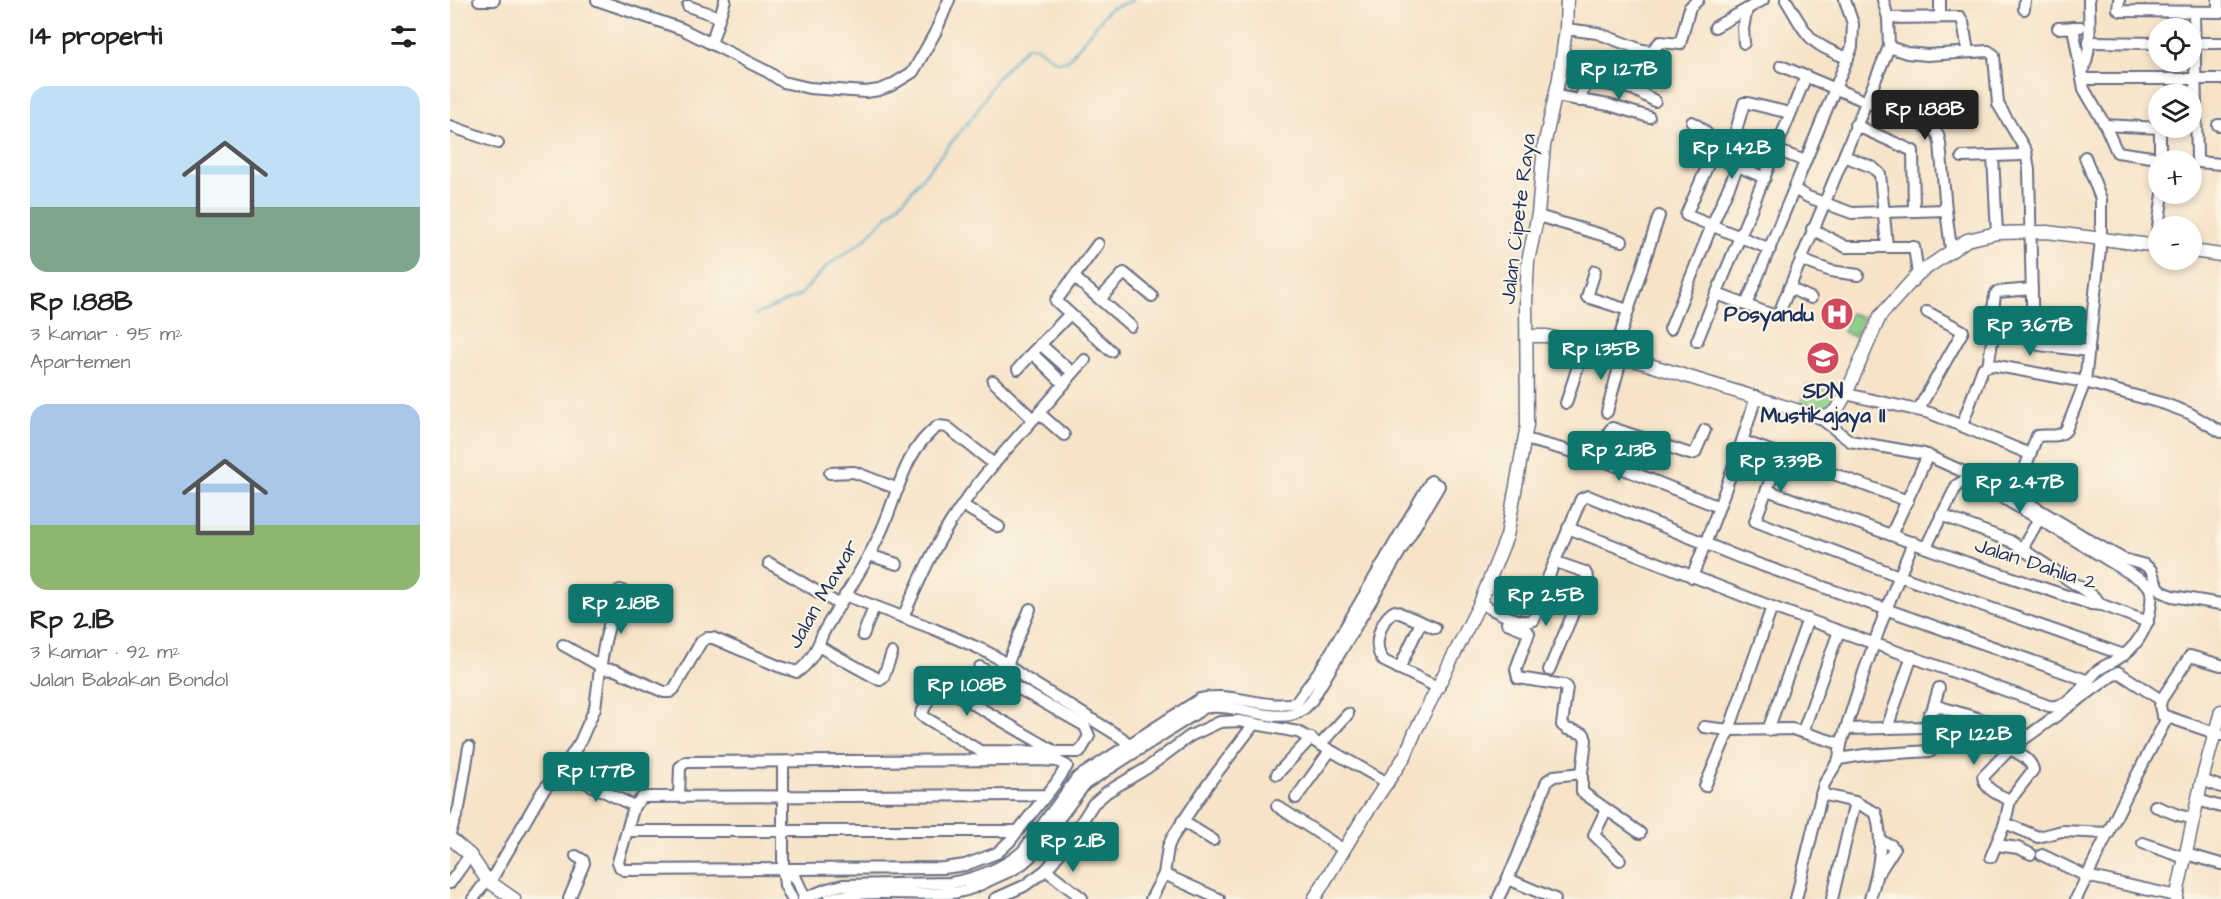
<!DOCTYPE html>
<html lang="id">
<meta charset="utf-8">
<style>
body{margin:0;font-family:"Architects Daughter",sans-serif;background:#f2f2f2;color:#222;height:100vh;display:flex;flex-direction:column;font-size:22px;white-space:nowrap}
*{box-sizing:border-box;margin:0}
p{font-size:20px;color:#767676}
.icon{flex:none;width:33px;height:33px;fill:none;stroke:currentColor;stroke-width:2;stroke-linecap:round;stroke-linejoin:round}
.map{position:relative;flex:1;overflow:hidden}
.sheet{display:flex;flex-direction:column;background:#fff;width:450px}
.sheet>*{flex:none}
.controls{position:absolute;left:1698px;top:18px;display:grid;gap:12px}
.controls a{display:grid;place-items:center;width:54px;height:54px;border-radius:50%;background:#fff;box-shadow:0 3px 9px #0003;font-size:30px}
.price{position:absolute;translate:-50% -51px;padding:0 14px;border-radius:6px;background:#0f766e;color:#fff;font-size:20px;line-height:39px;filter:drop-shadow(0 2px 3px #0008)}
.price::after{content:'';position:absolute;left:50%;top:36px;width:18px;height:14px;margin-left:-9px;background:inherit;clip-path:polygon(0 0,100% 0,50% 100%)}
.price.on{background:#222;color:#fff}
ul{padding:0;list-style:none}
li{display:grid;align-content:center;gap:12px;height:318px;padding:0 30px}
li span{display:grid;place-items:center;height:186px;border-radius:18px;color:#555}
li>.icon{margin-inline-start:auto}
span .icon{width:108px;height:108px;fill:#fffc;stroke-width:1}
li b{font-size:26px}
h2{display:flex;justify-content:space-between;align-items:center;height:72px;padding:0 30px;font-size:26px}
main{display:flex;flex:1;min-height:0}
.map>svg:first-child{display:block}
</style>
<main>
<section class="sheet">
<h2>14 properti<svg class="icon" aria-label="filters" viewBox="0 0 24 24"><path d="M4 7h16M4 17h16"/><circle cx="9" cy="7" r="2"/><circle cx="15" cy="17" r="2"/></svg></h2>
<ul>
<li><span style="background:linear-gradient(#bfe0f5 65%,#7fa58c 0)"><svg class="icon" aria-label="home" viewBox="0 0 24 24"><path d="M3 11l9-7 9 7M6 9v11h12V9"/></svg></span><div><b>Rp 1.88B</b><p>3 kamar · 95 m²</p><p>Apartemen</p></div></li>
<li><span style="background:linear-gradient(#a9c7e8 65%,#8fb573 0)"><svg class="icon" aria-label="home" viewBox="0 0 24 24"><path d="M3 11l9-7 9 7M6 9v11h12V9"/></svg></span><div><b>Rp 2.1B</b><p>3 kamar · 92 m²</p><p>Jalan Babakan Bondol</p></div></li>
</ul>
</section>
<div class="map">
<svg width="1771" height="899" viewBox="0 0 1771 899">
<defs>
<pattern id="grass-dots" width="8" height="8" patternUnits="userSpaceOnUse" patternTransform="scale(1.5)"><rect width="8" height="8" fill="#8ecf87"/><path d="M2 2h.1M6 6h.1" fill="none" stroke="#7ab277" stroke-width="1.8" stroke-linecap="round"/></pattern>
</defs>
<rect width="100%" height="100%" fill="#fcf5e5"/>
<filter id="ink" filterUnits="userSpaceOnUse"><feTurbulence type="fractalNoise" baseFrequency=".0167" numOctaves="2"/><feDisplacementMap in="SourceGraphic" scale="12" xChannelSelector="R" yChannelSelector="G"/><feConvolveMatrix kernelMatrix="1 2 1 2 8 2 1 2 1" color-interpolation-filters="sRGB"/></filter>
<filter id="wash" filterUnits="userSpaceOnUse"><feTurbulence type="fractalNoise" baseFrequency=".008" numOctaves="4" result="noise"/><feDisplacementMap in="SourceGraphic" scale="24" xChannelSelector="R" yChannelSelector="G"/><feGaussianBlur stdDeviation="1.35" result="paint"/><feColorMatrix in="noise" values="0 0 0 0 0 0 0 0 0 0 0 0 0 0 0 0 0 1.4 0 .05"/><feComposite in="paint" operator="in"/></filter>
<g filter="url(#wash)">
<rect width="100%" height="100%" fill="#f6e3c8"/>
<!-- grass -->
<path fill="url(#grass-dots)" stroke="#547f72" stroke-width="1.5" d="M1357,385L1391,395L1378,413L1349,408Z"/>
<!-- pitch -->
<path fill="#8ecf87" stroke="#547f72" stroke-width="1.5" d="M1400,313L1413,317L1405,337L1393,332Z"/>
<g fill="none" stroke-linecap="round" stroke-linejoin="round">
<!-- stream -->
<path stroke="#47a9c7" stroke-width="2" d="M306,315L350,295L377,266L413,241L457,196L525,114L546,79L577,46L586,47L607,62L618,60L659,9L684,0"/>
</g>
</g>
<g filter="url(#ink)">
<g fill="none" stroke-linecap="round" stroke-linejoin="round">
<!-- minor casing -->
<g stroke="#686e83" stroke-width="14">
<g id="minor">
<path d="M29,0H44"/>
<path d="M147,0L232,29L318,72L333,82L359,88L416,92L429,90L440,86L463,72L486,31L499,0"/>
<path d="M1336,0C1357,35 1358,44 1398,58"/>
<path d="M1395,0L1403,24L1402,47L1344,189L1358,197L1402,213L1496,210L1501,249"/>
<path d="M1490,0V17"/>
<path d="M1669,0L1668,9L1671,11L1771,12"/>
<path d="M238,6L269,17"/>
<path d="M1574,9L1575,0"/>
<path d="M1744,12L1747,159L1748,162L1771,164"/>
<path d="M1768,12V0"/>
<path d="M1438,18L1510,17L1513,22L1518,52"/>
<path d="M1265,27L1313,0"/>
<path d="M1623,27L1634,89L1655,125L1667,152L1708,158L1710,156V128"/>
<path d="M1608,28L1630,27"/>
<path d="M1116,29L1147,33L1192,50L1202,51L1210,42L1230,44L1240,7L1248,0"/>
<path d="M1639,42L1708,43"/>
<path d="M1294,43L1293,28L1297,9"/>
<path d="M1742,43H1771"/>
<path d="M261,44L275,0"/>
<path d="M1439,47L1457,53L1477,55L1538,51L1544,55L1548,104L1576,151L1579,170L1583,342L1589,345L1639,351"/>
<path d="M1331,66L1484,130L1488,135L1490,143L1496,210"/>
<path d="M1631,74C1643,52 1639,24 1639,0"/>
<path d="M1632,79H1771"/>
<path d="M1183,89L1192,50"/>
<path d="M1106,96L1159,105L1199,117"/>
<path d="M1130,101L1135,84L1140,81L1183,89L1205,101"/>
<path d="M1340,113L1298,103H1294L1285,134L1355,161"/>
<path d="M1242,122C1257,131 1267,140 1260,160L1236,215L1320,249"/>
<path d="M1405,125L1463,151L1464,211"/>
<path d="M1655,125L1710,128"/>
<path d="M1768,125H1771"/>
<path d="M0,126L48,143"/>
<path d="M1262,155L1315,178"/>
<path d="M1394,156L1422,167L1430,174L1437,246"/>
<path d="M1543,156L1571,155"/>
<path d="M1512,157L1543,156L1547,233"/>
<path d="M1088,216L1172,241"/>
<path d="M1362,229L1396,247H1464L1468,274"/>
<path d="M648,244L606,301L661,351"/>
<path d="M1705,246L1713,194"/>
<path d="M1351,260L1381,271L1408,275"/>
<path d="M1145,271L1137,297L1178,310"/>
<path d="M625,278L681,326"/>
<path d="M1339,288L1361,298"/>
<path d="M1267,294L1320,314L1325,315L1329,313L1439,47L1438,18L1433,0"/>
<path d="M650,299L674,273L702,296"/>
<path d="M1296,305L1344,189"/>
<path d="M1220,329L1262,225L1288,166"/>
<path d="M1247,341L1356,76"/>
<path d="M1164,354L1209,216"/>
<path d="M1538,366L1542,342L1541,324L1545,295L1547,292L1582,289"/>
<path d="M568,369L582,353"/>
<path d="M623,373L635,360"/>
<path d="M543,381L583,419"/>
<path d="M614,384L582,353L619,315"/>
<path d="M1396,394L1480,413L1580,454"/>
<path d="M1116,403L1135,345"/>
<path d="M1468,410L1513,331L1477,312"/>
<path d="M1157,412L1172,356"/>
<path d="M589,413L614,435"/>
<path d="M1369,417L1400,441L1474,454L1565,495L1651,547L1673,559L1695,565L1701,570L1707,585L1713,592L1722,596L1771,604"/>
<path d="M1512,425L1533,368L1542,365L1635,382L1715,404L1739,413L1771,432"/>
<path d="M1075,439L1149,459L1269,507"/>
<path d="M1293,441L1458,501"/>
<path d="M1330,455L1305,521L1449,576L1674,655"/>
<path d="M1149,459L1160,430L1162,428L1240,454L1245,453L1255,430"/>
<path d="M380,473L404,472L448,489"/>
<path d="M1317,490L1518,563L1641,604L1652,605L1698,622"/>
<path d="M1565,495L1587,436C1598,434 1608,439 1616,430L1635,382L1651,240V199L1635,157"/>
<path d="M512,505L549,527"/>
<path d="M1491,515L1560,541L1643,596L1652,605"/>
<path d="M1118,528L1322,607L1599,706C1620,709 1633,685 1646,672C1651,667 1659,664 1666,660C1687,648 1698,628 1701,604C1702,595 1702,589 1696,583C1656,559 1616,534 1575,511C1556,500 1535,485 1512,482L1507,485L1476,547"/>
<path d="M1441,535L1478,455"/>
<path d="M1572,549L1589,519"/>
<path d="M419,555L447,564"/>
<path d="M319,563L390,605"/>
<path d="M1242,577C1266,517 1288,458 1306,396"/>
<path d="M395,595L484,629L533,650L546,657L575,678L672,738L678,744"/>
<path d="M1030,603C1044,610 1069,626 1084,620L1095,585L1131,499L1138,496L1291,558L1639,681"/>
<path d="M453,617C469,581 485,544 508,511C542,461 586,419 623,373L590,344"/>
<path d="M985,628L945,611C930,619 921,647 934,661L989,688"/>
<path d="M413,635L424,607"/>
<path d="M113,645L150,666"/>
<path d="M368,646L430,680L433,678L442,653"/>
<path d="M557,665L580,609"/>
<path d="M1771,665L1740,656L1711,700L1710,706L1712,715L1771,735"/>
<path d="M530,667L635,726L639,736L630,752L530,751L471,715L484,688L487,686H492L606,752"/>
<path d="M150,669L155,641L168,592L170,590L191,598"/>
<path d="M949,669L971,622"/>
<path d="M1099,670L1138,578L1135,572L1106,562"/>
<path d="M1483,708L1489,688"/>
<path d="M1254,727L1279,730L1342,729L1391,744"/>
<path d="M1437,728L1462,656"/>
<path d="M1396,729L1477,727L1479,714L1487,706L1557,727"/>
<path d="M1318,730L1358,619"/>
<path d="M1353,731L1389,631"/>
<path d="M870,745L898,714"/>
<path d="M1389,759L1414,755L1481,751L1485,743L1477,727"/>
<path d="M333,762V869L335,885L342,899"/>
<path d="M1132,773V792L1190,833"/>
<path d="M827,774L861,738"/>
<path d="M120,775L184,806"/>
<path d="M1752,780L1771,787"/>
<path d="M1255,786L1279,730L1322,607"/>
<path d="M1371,794L1405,802L1426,813C1434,844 1429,870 1420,899"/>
<path d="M229,797L230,767L236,762L588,760L607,761L617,766L606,783L560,841L547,853L515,865L494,868L174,870L170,867L168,862L184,806L193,797L595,795"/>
<path d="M846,798L880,751"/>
<path d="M1560,800C1549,795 1535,790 1533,777L1560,749L1663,675L1668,672L1711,700"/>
<path d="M1748,800L1771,807"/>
<path d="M827,806L894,850"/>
<path d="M1705,806L1728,815L1744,819"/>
<path d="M1156,810L1144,835L1170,860"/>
<path d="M732,821L763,840"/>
<path d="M1555,823L1588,837L1612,831L1659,833"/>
<path d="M177,831H568"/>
<path d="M0,833L9,808L19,747"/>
<path d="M1693,843L1735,858"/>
<path d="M1547,845L1568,848L1581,854"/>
<path d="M1736,854L1771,864"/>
<path d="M1592,855L1636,876L1726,896"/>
<path d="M1541,857L1555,823L1560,800L1583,770C1581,759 1569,754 1560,749"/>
<path d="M333,869L346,878L355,898"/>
<path d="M596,870L632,898"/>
<path d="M1430,871L1444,849L1441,845L1430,841"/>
<path d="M714,874L769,899"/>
<path d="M1058,879L1105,899"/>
<path d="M40,882L92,792L119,759L130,742L145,708L150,669L165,670L214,692H220L224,689L251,642L257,638H263L328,666L347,672C360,664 368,647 373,633C391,601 412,571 428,538C448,499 451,453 488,426L497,427L544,464"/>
<path d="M0,883L20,855"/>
<path d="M23,899L37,880"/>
<path d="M119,899L134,863L133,860L126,856"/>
<path d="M353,899L377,889L393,885L500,883C524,879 555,868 573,851L627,778L750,699C783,691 813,710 846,703L874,664L981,481L989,486L862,700C859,703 856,708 852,710C830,727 782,701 754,708L635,784L580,857C569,868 558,872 544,878C530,885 516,892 500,893C460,896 418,888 379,899"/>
<path d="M545,899L574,886L596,870L619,842L643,804L657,792L697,768L740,736L770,722L789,721L848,732L938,783"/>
<path d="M701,899L714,874L718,847L722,838L756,787L804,724"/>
<path d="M1048,899L1067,858L1097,781L1104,776L1132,773L1136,740L1134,734L1117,729L1112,725L1117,687L1114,685L1068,678L1066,669L1079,633L1077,631L1057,623"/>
<path d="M1346,899L1374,784L1389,759L1391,744L1414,672L1436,610L1463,542"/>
<path d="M1382,899L1405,802"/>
<path d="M1626,899L1678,792L1717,718"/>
</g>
</g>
<!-- major casing -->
<g stroke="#686e83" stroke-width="15">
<g id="major">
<path d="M1742,251L1771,255"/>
<path d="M1077,336H1097L1135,345L1369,417L1379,416L1388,408L1396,394L1430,316L1441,304L1468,274L1517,240L1547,233L1597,232L1708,246"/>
<path d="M0,838L20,855L37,880L64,899"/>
<path d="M864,899L913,818L955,756L965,732L1030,603L1057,536L1077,425L1076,300L1078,261L1088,214L1094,146L1109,78L1116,29L1117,0"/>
<path d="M1726,899L1752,780L1771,711"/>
</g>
</g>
<!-- minor -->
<use href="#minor" stroke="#fff" stroke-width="10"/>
<!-- major -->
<use href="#major" stroke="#fff" stroke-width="12"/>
</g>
</g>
<!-- icons -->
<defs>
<g id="hospital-disc" transform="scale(1.725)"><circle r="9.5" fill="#d1495b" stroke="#fcf5e5"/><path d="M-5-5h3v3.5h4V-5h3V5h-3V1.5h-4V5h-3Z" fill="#fff"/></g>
<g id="school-disc" transform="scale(1.725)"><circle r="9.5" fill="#d1495b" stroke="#fcf5e5"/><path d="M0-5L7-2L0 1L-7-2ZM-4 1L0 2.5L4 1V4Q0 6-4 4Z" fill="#fff"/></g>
</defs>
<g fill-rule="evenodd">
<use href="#hospital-disc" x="1387" y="314"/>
<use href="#school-disc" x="1373" y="358"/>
</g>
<g text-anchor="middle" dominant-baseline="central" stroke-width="4.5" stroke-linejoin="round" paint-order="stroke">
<!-- street labels -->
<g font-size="21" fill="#1b2f5e" stroke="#fcf5e5">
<text transform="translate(1068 219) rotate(-83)">Jalan Cipete Raya</text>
<text transform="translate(1586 564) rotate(18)">Jalan Dahlia 2</text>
<text transform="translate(373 594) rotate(-60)">Jalan Mawar</text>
</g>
<!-- poi labels -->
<g font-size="21" font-weight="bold" fill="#1b2f5e" stroke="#fcf5e5" text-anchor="end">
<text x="1364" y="314">Posyandu</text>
<text x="1373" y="391" text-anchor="middle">SDN<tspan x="1373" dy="24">Mustikajaya II</tspan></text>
</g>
</g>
</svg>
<div class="controls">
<a><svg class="icon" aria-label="locate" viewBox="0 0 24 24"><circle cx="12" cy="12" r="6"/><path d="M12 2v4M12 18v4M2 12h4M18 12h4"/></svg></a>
<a><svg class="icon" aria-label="layers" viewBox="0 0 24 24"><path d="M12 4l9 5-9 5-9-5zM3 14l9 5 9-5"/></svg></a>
<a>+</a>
<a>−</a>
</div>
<b class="price" style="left:1169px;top:101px">Rp 1.27B</b>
<b class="price on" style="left:1475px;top:141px">Rp 1.88B</b>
<b class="price" style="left:1282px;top:180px">Rp 1.42B</b>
<b class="price" style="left:1580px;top:357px">Rp 3.67B</b>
<b class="price" style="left:1151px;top:381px">Rp 1.35B</b>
<b class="price" style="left:1169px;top:482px">Rp 2.13B</b>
<b class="price" style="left:1331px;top:493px">Rp 3.39B</b>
<b class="price" style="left:1570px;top:514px">Rp 2.47B</b>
<b class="price" style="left:1096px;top:627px">Rp 2.5B</b>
<b class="price" style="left:171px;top:635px">Rp 2.18B</b>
<b class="price" style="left:517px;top:717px">Rp 1.08B</b>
<b class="price" style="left:1524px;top:766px">Rp 1.22B</b>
<b class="price" style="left:146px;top:803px">Rp 1.77B</b>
<b class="price" style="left:623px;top:873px">Rp 2.1B</b>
</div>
</main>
